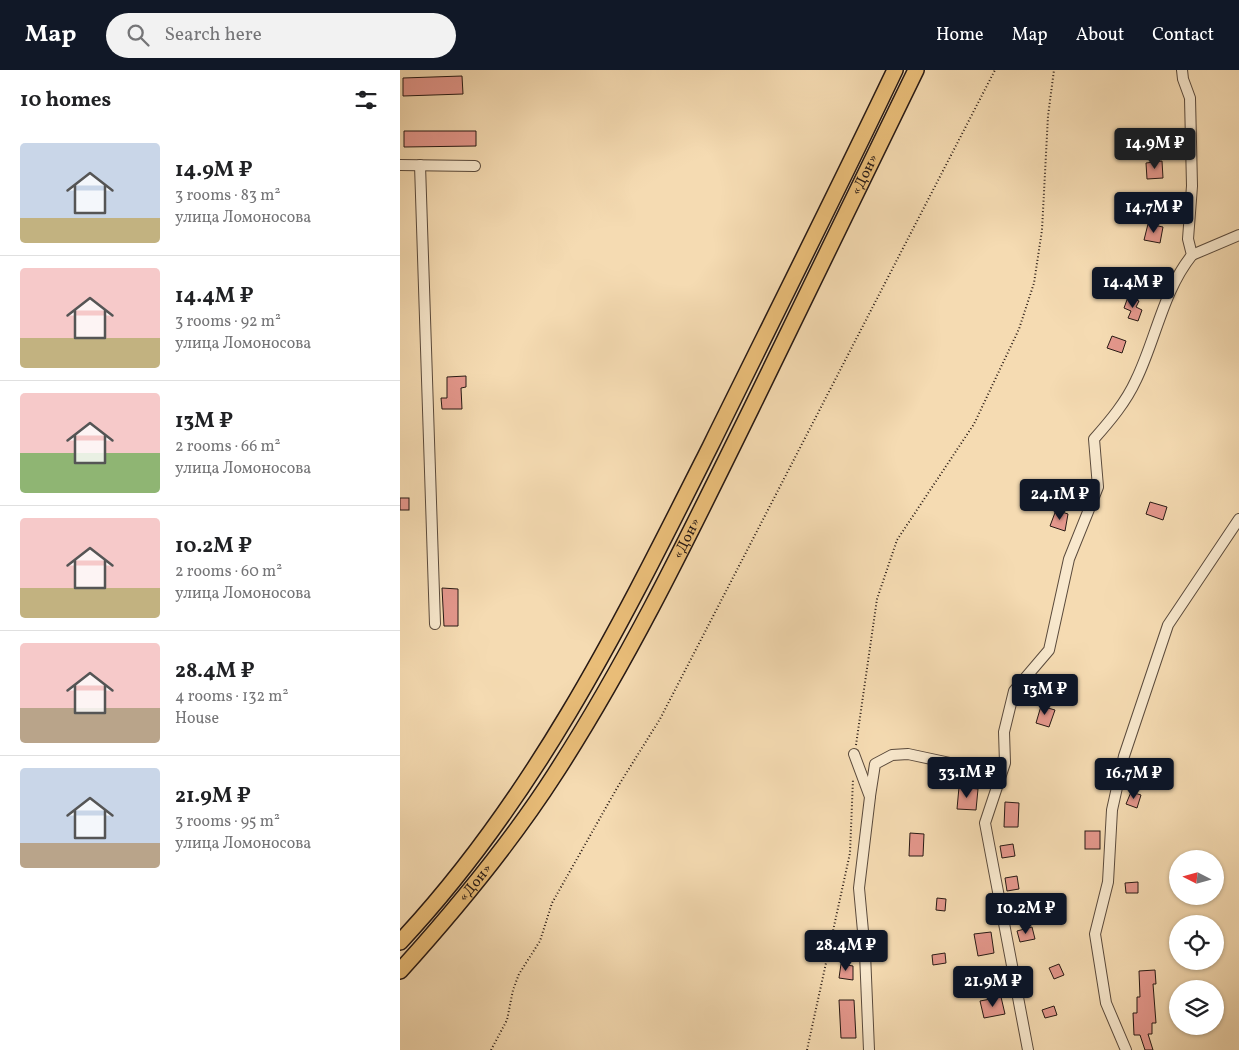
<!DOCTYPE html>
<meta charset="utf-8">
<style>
body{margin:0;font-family:Vollkorn,serif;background:#f2f2f2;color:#202124;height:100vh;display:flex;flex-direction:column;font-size:19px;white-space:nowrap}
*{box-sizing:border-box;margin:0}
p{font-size:16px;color:#757577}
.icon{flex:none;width:28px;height:28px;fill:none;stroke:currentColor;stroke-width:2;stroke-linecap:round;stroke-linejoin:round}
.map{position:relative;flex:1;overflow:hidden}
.panel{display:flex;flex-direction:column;background:#fff;width:400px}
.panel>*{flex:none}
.needle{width:32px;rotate:276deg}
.controls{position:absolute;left:769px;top:780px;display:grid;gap:10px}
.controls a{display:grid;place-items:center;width:55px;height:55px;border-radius:50%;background:#fff;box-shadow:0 1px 4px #0004;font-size:25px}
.price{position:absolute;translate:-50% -42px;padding:0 11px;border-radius:5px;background:#111827;color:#fff;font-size:16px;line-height:32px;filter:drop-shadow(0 1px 2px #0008)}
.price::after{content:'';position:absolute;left:50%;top:30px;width:15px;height:11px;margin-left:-8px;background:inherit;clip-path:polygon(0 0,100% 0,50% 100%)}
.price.active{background:#222;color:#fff}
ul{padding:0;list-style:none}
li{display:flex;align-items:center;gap:15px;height:125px;padding:0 20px}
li+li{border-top:1px solid #e0e0e0}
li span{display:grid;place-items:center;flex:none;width:140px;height:100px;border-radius:5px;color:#555}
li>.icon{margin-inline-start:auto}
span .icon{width:60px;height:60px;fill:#fffc;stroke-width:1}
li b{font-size:21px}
h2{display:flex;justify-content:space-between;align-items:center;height:60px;padding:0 20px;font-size:21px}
header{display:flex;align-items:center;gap:30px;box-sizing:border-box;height:70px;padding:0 25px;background:#111827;color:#fff}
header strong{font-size:24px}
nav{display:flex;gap:28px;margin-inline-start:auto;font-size:18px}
.search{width:350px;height:45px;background:#f2f2f2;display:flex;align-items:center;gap:12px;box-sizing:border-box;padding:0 18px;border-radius:28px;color:#757577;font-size:19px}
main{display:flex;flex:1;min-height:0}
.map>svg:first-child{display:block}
</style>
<header>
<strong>Map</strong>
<div class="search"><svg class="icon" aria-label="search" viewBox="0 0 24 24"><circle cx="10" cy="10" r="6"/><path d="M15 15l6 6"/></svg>Search here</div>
<nav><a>Home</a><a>Map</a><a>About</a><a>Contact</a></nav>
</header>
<main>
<section class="panel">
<h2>10 homes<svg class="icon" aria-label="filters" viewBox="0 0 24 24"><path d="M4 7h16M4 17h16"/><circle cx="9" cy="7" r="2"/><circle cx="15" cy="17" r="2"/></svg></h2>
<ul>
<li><span style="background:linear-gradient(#c9d6e8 75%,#c2b280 0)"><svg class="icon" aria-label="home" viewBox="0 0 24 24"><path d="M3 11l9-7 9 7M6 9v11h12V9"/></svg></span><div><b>14.9M ₽</b><p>3 rooms · 83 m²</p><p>улица Ломоносова</p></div></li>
<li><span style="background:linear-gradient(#f6c9c9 70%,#c2b280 0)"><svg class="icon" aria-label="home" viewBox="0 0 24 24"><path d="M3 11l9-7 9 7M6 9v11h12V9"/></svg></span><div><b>14.4M ₽</b><p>3 rooms · 92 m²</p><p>улица Ломоносова</p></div></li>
<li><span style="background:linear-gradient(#f6c9c9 60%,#8fb573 0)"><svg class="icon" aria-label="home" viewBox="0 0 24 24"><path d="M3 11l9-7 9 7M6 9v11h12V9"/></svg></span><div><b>13M ₽</b><p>2 rooms · 66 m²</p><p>улица Ломоносова</p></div></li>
<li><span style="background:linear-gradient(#f6c9c9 70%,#c2b280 0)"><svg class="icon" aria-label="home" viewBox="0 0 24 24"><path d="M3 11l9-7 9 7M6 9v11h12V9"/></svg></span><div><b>10.2M ₽</b><p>2 rooms · 60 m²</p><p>улица Ломоносова</p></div></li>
<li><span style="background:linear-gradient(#f6c9c9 65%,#b9a48a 0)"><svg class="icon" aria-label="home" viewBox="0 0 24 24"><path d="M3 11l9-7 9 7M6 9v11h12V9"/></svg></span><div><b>28.4M ₽</b><p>4 rooms · 132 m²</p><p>House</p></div></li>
<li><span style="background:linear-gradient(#c9d6e8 75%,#b9a48a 0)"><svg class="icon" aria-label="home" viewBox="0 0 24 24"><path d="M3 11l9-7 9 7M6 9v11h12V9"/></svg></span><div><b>21.9M ₽</b><p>3 rooms · 95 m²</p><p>улица Ломоносова</p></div></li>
</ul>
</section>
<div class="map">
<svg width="839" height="980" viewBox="0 0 839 980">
<rect width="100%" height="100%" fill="#f5dbb2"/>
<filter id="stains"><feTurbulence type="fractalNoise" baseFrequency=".004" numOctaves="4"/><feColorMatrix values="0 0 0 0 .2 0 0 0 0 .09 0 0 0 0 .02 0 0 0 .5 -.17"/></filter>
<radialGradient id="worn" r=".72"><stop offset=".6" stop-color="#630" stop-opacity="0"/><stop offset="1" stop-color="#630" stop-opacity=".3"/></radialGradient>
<!-- building -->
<g fill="#e4978c" stroke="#271914">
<path d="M62,6L63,24L3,26V8Z"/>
<path d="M4,61H76V76L4,77Z"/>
<path d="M762,91L763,108L747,109L746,93Z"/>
<path d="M748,154L763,157L760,173L744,170Z"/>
<path d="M728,227L739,231L736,237L742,240L738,251L728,248L731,241L724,238Z"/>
<path d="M712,266L726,271L722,283L707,278Z"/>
<path d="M66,306V317L61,318L62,339H42L41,328H47V307Z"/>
<rect x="0" y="428" width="9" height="12"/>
<path d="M750,432L767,437L763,450L746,444Z"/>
<path d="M656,440L668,444L665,461L650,456Z"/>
<path d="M42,518L58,519V556H44Z"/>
<path d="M641,636L655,640L649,657L636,653Z"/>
<path d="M559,717L578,719L576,740L557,739Z"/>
<path d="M731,722L741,725L737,738L726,734Z"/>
<path d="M605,732L619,733L618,757H604Z"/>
<rect x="685" y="761" width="15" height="18"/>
<path d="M510,763L524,764L523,786H509Z"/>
<path d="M613,774L615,786L602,788L600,776Z"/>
<path d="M617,806L619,819L607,821L605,808Z"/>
<path d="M738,812V823H726L725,813Z"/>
<path d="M537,828L546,829L545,841L536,840Z"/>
<path d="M632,857L635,869L620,872L617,861Z"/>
<path d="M591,862L594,883L578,886L574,864Z"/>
<path d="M545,883L546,893L533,895L532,885Z"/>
<path d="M441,894L453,896V910L439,908Z"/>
<path d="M659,894L664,905L654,909L649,898Z"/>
<path d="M755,900L756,914H753L756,953H752V964H748L753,980H745L740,965H734L733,943H737V927H740L739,901Z"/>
<path d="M601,927L605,944L584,948L580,931Z"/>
<path d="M439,930H454L456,968H441Z"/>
<path d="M654,936L657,945L645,948L642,940Z"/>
</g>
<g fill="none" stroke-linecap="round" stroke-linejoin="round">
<!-- minor casing -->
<g stroke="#5a4a3c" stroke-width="12">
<g id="minor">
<path d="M0,95L75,96"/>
<path d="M20,95L35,554"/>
<path d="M792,185L839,165"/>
<path d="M454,684L470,727L459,818L465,883L469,980"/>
<path d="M470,726L475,694L492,685L508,684L601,704"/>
<path d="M628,980L585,753L605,693L604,662L614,621L649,580L669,489L698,417L694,369C710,351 726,332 736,310C756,269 763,221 792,185L788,169L792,116L790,28L783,9L782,0"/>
<path d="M726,980L706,933L695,864L708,812L712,740L724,686L768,555L839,449"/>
</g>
</g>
<!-- highway casing -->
<g stroke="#271914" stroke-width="18">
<g id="highway">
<path d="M0,872C136,727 222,552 310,377C372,251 435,126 495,0"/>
<path id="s1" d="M0,901C56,839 110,774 155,704C230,588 290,463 351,339C406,226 461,113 516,0"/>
</g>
</g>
<!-- path -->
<g stroke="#271914" stroke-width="2" stroke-dasharray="1 2.5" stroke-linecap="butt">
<path d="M456,675L477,529L497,470L574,354L619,259L634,213L642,160L648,46L654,0"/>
<path d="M91,980L107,950L113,920L119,904L140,871L152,833L217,718L260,649L595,0"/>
<path d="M407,980L450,783L453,709"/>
</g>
<!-- minor -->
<use href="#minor" stroke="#f8e8cd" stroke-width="10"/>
<!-- highway -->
<use href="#highway" stroke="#eabe79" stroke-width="15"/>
</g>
<g text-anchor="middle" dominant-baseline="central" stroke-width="4.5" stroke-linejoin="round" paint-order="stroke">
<!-- street labels -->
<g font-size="15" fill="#271914" stroke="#f8e8cd">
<text stroke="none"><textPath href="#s1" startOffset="926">«Дон»</textPath></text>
<text stroke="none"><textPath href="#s1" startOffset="521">«Дон»</textPath></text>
<text stroke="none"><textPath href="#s1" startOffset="116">«Дон»</textPath></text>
</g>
</g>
<rect width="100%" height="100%" filter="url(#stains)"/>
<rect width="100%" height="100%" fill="url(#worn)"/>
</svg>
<div class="controls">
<a><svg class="needle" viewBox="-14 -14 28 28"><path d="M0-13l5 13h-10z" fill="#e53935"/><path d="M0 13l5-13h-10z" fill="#757577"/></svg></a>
<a><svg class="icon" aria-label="locate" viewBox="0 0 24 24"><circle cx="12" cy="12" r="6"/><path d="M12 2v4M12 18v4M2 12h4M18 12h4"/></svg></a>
<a><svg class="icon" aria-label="layers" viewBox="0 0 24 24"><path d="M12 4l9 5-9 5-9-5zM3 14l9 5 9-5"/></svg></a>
</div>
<b class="price active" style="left:755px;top:100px">14.9M ₽</b>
<b class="price" style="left:754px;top:164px">14.7M ₽</b>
<b class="price" style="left:733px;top:239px">14.4M ₽</b>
<b class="price" style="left:660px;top:451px">24.1M ₽</b>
<b class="price" style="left:645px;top:646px">13M ₽</b>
<b class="price" style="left:567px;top:729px">33.1M ₽</b>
<b class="price" style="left:734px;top:730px">16.7M ₽</b>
<b class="price" style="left:626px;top:865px">10.2M ₽</b>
<b class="price" style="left:446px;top:902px">28.4M ₽</b>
<b class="price" style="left:593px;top:938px">21.9M ₽</b>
</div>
</main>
